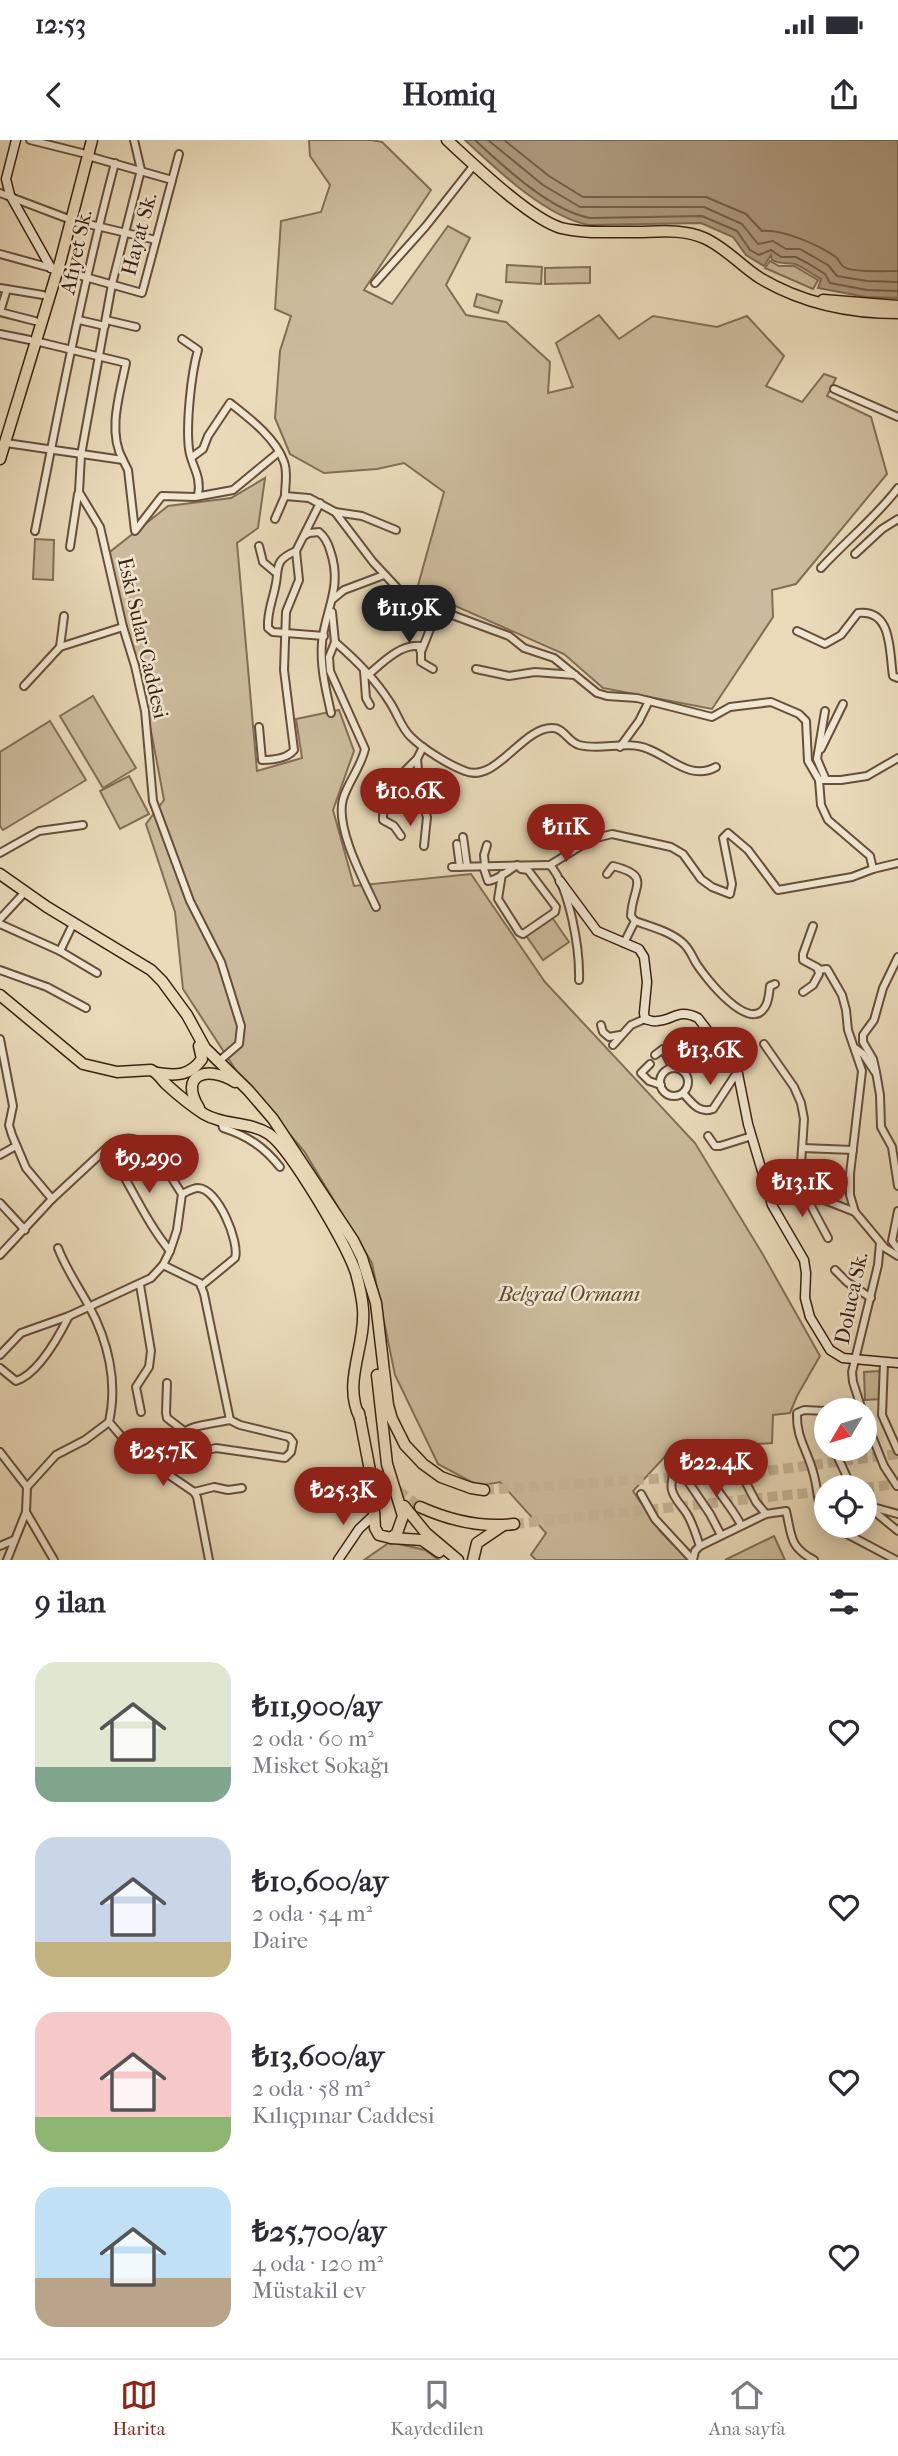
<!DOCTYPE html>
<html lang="tr">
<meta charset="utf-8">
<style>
body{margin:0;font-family:"IM FELL French Canon",serif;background:#f2f2f3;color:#2b2b33;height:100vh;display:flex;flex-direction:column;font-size:26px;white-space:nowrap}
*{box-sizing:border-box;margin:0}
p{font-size:23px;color:#7c7c81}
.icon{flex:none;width:38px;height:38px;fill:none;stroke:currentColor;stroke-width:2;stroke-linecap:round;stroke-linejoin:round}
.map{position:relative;height:1420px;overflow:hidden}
.side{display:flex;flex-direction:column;background:#fff;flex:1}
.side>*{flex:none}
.needle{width:46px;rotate:232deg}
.buttons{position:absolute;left:814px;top:1258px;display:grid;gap:14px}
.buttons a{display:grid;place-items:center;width:63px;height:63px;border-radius:50%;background:#fff;box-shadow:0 4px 18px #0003;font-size:35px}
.price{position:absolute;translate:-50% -60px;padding:0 16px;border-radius:24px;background:#8f2418;color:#fff;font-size:23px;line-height:46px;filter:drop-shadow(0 2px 4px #0008)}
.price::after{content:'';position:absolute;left:50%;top:42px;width:21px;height:16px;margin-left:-10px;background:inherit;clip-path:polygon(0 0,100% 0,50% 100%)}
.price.selected{background:#222;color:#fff}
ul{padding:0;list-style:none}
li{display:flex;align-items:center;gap:21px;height:175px;padding:0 35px}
li span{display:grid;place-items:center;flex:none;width:196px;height:140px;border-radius:21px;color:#555}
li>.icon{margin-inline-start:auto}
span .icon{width:84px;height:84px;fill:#fffc;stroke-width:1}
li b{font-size:30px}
h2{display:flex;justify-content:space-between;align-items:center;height:84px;padding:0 35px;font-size:30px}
.status{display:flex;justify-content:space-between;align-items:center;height:49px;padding:0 35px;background:#fff;direction:ltr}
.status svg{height:19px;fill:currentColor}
header{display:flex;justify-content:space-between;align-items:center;height:91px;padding:0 35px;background:#fff;font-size:32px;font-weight:800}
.tabs{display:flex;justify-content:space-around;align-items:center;height:98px;border-top:2px solid #e1e1e2;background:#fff;font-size:19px;color:#7c7c81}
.tabs a{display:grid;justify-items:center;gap:4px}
.tabs .selected{color:#8f2418}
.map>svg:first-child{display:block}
</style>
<div class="status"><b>12:53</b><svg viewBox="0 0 49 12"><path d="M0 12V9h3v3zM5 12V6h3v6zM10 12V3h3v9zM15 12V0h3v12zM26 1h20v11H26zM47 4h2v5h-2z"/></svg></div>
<header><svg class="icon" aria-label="back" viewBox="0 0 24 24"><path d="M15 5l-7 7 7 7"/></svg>Homiq<svg class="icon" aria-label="share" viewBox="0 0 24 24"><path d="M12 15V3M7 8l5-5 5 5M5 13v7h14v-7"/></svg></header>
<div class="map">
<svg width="898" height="1420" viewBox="0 0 898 1420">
<rect width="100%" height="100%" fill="#e9dab9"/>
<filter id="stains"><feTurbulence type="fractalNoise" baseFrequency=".00286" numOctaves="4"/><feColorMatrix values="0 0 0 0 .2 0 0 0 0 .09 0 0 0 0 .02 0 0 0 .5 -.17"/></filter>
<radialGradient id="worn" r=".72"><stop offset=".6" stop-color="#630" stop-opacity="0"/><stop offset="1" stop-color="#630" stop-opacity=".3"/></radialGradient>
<!-- green -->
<g fill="#cbbb9c" stroke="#826e56" stroke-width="2">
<path d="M309,0H371L382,2L431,50L364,150L392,164L448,86L470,98L446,145L466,175L506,182L550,222L548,253L573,247L556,203L599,175L619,199L653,176L717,187L747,176L784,216L766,246L802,262L824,234L836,238L827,256L871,277L887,334L796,444L772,450L773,477L712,569L603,548L564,514L417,449L444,352L404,323L377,329L324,333L290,314L275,278L280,211L291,176L275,169L281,81L321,72L330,45L310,16Z"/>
<path d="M770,121L779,126H794L818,140L813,149L765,128Z"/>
<path d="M507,125L542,127L541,144L506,142Z"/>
<path d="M590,127V143L545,144V128Z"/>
<path d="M477,154L502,161L498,173L474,166Z"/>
<path d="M265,338L258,388L237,403L257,631L302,618L296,579L339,570L354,611L333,670L354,746L471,734L545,842L695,1003L762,1113L820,1216L797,1256L790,1273L773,1275L772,1303L671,1310L633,1351L660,1391L688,1420H536L531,1415L546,1393L500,1342L479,1346L438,1324L395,1235L372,1123L304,1011L237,932L183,849L175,772L146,684L164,660L152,596L106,415L168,366L231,358Z"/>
<path d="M35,399L54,400L53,440L33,439Z"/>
<path d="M93,556L136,628L103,648L60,576Z"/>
<path d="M50,581L86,640L3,690L0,686V612Z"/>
<path d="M129,636L149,674L120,689L100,651Z"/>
<path d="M551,776L569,802L543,820L525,794Z"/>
<path d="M881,1231L882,1259L865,1260L864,1232Z"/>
<path d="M774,1396L785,1420H725Z"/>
<path d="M390,1402L425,1410L439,1420H364Z"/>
</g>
<!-- water -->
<path fill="#ae9b80" stroke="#806a54" stroke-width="2" d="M465,0H898V158L866,157L818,148L821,139C813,135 803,127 795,124C786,122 781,125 772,120L771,115L764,126L746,115L733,97L701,83L589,85C546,77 497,30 465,0Z"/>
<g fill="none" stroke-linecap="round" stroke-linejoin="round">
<!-- shore -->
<g stroke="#745e48" stroke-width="2">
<path d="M475,0C504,27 551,71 590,78L702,76L737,91L750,110L759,115L771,110L781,117H796L809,124L825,134L830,143L867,150L898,151"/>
<path d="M488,0L543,45L580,67H704L742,84L758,104L773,101L786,109H800L828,125L837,136L867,141L898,142"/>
<path d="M504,0L549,36L583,57H706L746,74L762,91C782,89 820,105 837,118C839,121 841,125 844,127C853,133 886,131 898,131"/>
</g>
<!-- primary-tunnel -->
<g stroke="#c6b597" stroke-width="10" stroke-dasharray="10 5" stroke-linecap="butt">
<path d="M386,1341L420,1367"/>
<path d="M864,1348L898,1344"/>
<path d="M484,1350L758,1332L898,1314"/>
<path d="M514,1384L826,1351"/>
</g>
<!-- street casing -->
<g stroke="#664f3b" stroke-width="10">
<g id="street">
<path d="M30,0L82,13"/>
<path d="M134,0L141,30L112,144L81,315L79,352L100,387L123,487L135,526L145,571L153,661L190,761L221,822L241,886L239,904L218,922"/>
<path d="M88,16L172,40"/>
<path d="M0,53L66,78"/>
<path d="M71,80L156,100"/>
<path d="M0,114L51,128"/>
<path d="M57,129L142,153L179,14"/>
<path d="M375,143L426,86L474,25"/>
<path d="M0,148L43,155"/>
<path d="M0,172L35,181"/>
<path d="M0,172L7,149"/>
<path d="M79,180L105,186"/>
<path d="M106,180L136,187"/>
<path d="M0,194L30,200"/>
<path d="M182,199L198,210C191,234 186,285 189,309C191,326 202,335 198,356"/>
<path d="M834,249L898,277"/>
<path d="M6,303L123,320C107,292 120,253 126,223L35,201"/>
<path d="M192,317L203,309L208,296L230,263C249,278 276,298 284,322C288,332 285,345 285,356L309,358L335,372L373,422L401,452L444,472L509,496L524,508L554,518L597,553L607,556L637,558L712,577L730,567L771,562L799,574L806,581L808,621L819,640L821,665L828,680L870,716L873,729"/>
<path d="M123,320L128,330L135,391L162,356L195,357L233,350L279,312"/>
<path d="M335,372L362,376L396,390"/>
<path d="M275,379L285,356"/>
<path d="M35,391C59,268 83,144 115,23"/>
<path d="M304,396L309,393L319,392C325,397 328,403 330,410C343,447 326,467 322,502C320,527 326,550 331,573"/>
<path d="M259,406L263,422L275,432"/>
<path d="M70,407L78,354"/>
<path d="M296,411C272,421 280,429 275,448C272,462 267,473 268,488L273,492L324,496"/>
<path d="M855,414L882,389L898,379"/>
<path d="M821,428C846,401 876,377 898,348"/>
<path d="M333,459L344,450L384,435"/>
<path d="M332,472L335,502"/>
<path d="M797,491L825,504L841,495L858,473C893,469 889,512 893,536L898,538"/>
<path d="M335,502C355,519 375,539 389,561C397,572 401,588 411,597C423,609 449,625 465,631C496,644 523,586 553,588C564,588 568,602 579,605C601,611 627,600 648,609C670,617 690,641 716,627"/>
<path d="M335,502L329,517L330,531L365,609C361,627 348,642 343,659C335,688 364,741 376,767"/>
<path d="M60,507L64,476"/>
<path d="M433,529L421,522V512L438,469"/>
<path d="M476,529L509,536L535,532L575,535"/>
<path d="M364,531L366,558L370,565"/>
<path d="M368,535C382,523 400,504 420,506V510"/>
<path d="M24,546L60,507L123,487"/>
<path d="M825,571L817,619L826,640"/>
<path d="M259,587L262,620C273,620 287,619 294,610L284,530L286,472L299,440L296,411L320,363"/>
<path d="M423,607L417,619L421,659L427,677L424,706"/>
<path d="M620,607L639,581L649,561"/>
<path d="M821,609L843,564"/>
<path d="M819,640H841L867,636L898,618"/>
<path d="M401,696L394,686L383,680C382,653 398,637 417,619"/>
<path d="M463,697L467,726"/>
<path d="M457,704L460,727"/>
<path d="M0,713L39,691L83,685"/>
<path d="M485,725L484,715L487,705"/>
<path d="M550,725L592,699L612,694L671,707L683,714L701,739L712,747L730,754L732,744L723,698L728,693L748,710L778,750L852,737L873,729L898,723"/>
<path d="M483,726L488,741C498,740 509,730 517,725L521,729L528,730L556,767L555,772L526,792L523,794L519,792L498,759L502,734"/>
<path d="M452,727L550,725C570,748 580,810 579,840"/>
<path d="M607,734L613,726C653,736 632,746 631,776L635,781C652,787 672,792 684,804C690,810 692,816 696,823C705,837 749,894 765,867C769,861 769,853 770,846L775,844"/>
<path d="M0,779L25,752"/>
<path d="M0,784L60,811L97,833"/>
<path d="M624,803L635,781"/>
<path d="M60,811L74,782"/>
<path d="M898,817L883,848L874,880L863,895V902L873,919L876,932L880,955L881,987L892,1007L898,1046"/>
<path d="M0,830L47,847L86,868"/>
<path d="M818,830L827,829L842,855L846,870L848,890L862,931L850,1034V1055L855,1072"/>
<path d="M803,852L813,845L819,834L818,828L803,820V814L813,786"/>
<path d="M601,885L603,892L609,897L620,895"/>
<path d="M0,899L13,966L9,985L12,995L26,1028L52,1059L109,1006C144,980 165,1029 182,1054L177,1090L170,1111L163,1125L151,1138L69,1176L21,1193L0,1215"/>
<path d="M764,904L794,947L801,963L804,979L800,1039L806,1048L812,1068L828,1098"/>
<path d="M613,905L631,885L645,879"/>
<path d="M855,908L863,914L875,932"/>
<path d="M655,915L663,909L673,928"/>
<path d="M650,924L641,933L649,941L661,945"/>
<circle cx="674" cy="942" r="14"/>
<path d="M683,931L694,908"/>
<path d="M683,953C692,963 699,974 713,969L738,931"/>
<path d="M221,981L223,988C248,996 264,1007 280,1027"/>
<path d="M708,996L715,1006H720L752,996"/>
<path d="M109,1006C111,1021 118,1027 126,1040C140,1065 152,1089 170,1111"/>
<path d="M803,1008L853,1010"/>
<path d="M0,1015L16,1006"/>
<path d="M766,1042L785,1037L800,1039"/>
<path d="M806,1048L822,1059L855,1072L885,1108L898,1116"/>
<path d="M182,1054C186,1052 193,1048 198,1048C218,1048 240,1103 235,1118L201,1146"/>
<path d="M0,1063L25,1090"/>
<path d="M898,1071L892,1101L898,1109"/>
<path d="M0,1115L52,1059"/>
<path d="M163,1125L200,1143L204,1154L230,1280"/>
<path d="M835,1130L847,1142L871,1158"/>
<path d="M140,1145L151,1211L149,1227L136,1247L141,1272"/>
<path d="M884,1222L882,1275L898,1311"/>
<path d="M0,1228L16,1241C38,1234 59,1196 69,1176"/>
<path d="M167,1243L166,1273L167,1278L184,1291"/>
<path d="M862,1270L853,1242L852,1232L878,1125L880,1103"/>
<path d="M826,1271L804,1270L797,1273C796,1298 807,1309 813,1332C818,1347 817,1367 826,1380"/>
<path d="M864,1276L884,1326L897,1346"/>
<path d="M109,1282L134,1311L194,1352L197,1357L209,1420"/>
<path d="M834,1309L852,1348"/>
<path d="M0,1312L27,1347"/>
<path d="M669,1318C679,1330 669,1338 672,1350C674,1359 682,1366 687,1374C693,1384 696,1395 700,1406"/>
<path d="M734,1320L756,1362L766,1374"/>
<path d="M707,1322C708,1345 731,1364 741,1385"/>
<path d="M690,1326L687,1340L710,1374L721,1395"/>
<path d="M165,1333C184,1283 179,1290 230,1280L240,1285L289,1297L293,1302L291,1312L285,1318L216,1308L171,1319"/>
<path d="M194,1352L214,1347L228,1350L242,1348"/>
<path d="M641,1354L655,1379L692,1419"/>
<path d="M864,1363L898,1391"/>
<path d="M869,1366L898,1374"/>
<path d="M26,1372L54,1420"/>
<path d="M832,1386L896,1420"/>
<path d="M0,1406L14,1400"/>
<path d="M7,1420L26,1372L27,1347L56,1315L85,1300L109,1282C118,1242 108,1201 89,1166C78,1146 66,1129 58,1108"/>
<path d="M693,1420L695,1411L700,1406L766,1374L786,1371C792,1396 789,1407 814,1420"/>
</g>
</g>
<!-- secondary casing -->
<g stroke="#3a2111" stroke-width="11">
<g id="secondary">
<path d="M16,0L6,39L10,55L51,128"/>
<path d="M560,741L597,791L639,809L644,817L647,842L644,873L645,879C649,880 653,882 657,881C674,880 678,868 698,878L737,929L748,984L772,1065L804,1120L806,1133L805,1158L810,1177L830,1210L843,1218L898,1223"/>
<path d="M338,1420L359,1389L375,1374"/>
</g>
</g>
<!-- primary casing -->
<g stroke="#3a2111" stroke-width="13">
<g id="primary">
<path d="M447,0C472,23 530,79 561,88C581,93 604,92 625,92C651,93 679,87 704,98C725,107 741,126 760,138C802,163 850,173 898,173"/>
<path d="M823,160L898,166"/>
<path d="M0,319L61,119L92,0"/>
<path d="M0,734L47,767L151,830L162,841L187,875L205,908L248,950L273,979L353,1100L362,1118L376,1163L388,1265L392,1279L405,1305L423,1324L441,1337L471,1348L484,1350"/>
<path d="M0,855L83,924L117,932L151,930C158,933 161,939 166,944C178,955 190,965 204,974C224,986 249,981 269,994C291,1009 347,1106 356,1133C359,1144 362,1157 363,1169C366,1207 342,1242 360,1278"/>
<path d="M157,933C176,936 190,936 202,919L199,906"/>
<path d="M199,968C178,934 208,925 235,942"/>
<path d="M359,1273L372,1341L375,1388L379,1395L391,1398L397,1393L403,1376L387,1324L377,1235"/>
<path d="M404,1366L426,1393L458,1420"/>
<path d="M420,1367C449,1380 482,1388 514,1384"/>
<path d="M391,1398L422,1400L439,1412"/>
<path d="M473,1420L477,1403L502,1386"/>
</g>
</g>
<!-- street -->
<use href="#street" stroke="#f1e7d2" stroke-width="6"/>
<!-- secondary -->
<use href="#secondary" stroke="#f1e7d2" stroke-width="8"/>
<!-- primary -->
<use href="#primary" stroke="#e9dab9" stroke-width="10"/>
</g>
<g text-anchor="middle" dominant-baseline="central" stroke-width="5" stroke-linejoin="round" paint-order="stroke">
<!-- street labels -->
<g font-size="21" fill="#3a2111" stroke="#f1e7d2">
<text transform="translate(139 94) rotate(-75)">Hayat Sk.</text>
<text transform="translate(76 112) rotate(-78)">Afiyet Sk.</text>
<text transform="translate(143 498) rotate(77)">Eski Sular Caddesi</text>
<text transform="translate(851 1158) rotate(-78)">Doluca Sk.</text>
</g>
<!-- park labels -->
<g font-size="21" font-style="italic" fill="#5e4834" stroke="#f1e7d2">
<text x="569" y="1154">Belgrad Ormanı</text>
</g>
</g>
<rect width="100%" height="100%" filter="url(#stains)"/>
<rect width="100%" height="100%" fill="url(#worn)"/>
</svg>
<div class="buttons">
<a><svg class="needle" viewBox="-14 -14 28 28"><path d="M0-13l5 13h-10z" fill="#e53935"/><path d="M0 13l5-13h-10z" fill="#7c7c81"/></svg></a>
<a><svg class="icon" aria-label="locate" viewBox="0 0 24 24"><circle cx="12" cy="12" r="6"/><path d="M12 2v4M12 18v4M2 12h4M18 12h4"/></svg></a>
</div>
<b class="price selected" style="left:409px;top:505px">₺11.9K</b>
<b class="price" style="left:410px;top:688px">₺10.6K</b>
<b class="price" style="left:566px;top:724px">₺11K</b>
<b class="price" style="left:710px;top:947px">₺13.6K</b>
<b class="price" style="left:149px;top:1055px">₺9,290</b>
<b class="price" style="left:802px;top:1079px">₺13.1K</b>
<b class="price" style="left:163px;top:1348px">₺25.7K</b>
<b class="price" style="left:716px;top:1359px">₺22.4K</b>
<b class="price" style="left:343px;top:1387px">₺25.3K</b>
</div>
<section class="side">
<h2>9 ilan<svg class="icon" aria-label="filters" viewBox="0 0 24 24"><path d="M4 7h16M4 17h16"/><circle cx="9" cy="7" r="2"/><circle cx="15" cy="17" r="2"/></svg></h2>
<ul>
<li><span style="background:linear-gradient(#dfe7d0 75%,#7fa58c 0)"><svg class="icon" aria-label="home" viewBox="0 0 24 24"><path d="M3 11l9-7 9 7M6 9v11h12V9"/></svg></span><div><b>₺11,900/ay</b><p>2 oda · 60 m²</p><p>Misket Sokağı</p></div><svg class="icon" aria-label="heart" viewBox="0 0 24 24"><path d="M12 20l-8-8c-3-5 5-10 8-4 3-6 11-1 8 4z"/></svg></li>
<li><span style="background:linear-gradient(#c9d6e8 75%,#c2b280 0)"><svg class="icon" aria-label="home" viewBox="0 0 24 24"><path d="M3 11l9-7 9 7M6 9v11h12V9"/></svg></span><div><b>₺10,600/ay</b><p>2 oda · 54 m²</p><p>Daire</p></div><svg class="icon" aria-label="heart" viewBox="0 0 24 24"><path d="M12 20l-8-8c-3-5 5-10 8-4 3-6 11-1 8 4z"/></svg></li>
<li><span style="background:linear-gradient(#f6c9c9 75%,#8fb573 0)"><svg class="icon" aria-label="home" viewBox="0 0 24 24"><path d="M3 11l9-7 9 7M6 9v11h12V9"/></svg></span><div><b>₺13,600/ay</b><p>2 oda · 58 m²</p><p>Kılıçpınar Caddesi</p></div><svg class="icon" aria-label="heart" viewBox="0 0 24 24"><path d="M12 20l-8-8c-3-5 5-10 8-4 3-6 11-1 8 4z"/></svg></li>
<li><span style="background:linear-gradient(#bfe0f5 65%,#b9a48a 0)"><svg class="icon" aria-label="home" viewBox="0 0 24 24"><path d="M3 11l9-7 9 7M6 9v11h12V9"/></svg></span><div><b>₺25,700/ay</b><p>4 oda · 120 m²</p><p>Müstakil ev</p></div><svg class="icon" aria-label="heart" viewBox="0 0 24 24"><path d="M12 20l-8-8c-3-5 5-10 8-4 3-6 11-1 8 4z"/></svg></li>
</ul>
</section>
<nav class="tabs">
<a class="selected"><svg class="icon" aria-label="map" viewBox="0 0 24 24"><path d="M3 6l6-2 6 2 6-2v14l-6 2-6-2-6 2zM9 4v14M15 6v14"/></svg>Harita</a>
<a><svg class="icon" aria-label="saved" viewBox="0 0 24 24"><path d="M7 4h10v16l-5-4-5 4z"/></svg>Kaydedilen</a>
<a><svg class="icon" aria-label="home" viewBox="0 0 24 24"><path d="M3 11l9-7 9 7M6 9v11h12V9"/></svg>Ana sayfa</a>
</nav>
